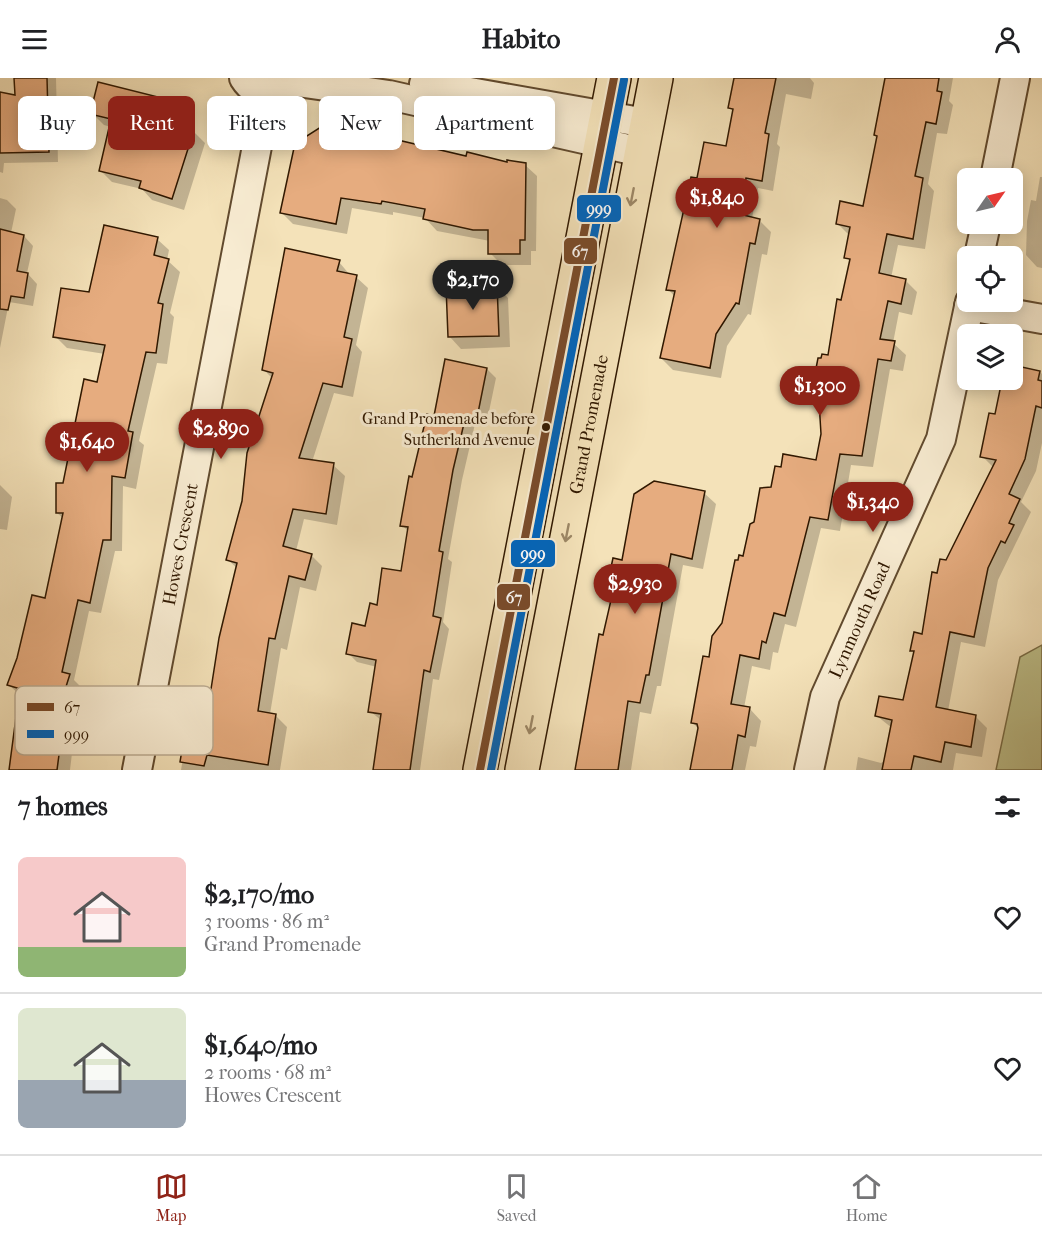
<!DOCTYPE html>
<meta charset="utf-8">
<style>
body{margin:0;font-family:"IM FELL French Canon",serif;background:#f6f6f6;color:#202124;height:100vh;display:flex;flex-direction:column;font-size:22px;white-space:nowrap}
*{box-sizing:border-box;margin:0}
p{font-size:20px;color:#757577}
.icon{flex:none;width:33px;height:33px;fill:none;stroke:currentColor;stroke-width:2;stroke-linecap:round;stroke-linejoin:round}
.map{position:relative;height:692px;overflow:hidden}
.side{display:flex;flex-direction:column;background:#fff;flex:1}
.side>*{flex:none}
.top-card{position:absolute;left:18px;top:18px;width:600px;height:54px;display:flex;gap:12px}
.needle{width:39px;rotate:56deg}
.fabs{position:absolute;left:957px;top:90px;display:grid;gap:12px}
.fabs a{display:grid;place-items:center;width:66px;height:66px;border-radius:9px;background:#fff;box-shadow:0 3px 15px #0003;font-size:30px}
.price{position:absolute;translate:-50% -51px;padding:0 14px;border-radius:21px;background:#8f2418;color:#fff;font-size:20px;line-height:39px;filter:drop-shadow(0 2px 3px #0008)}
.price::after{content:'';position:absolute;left:50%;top:36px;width:18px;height:14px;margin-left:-9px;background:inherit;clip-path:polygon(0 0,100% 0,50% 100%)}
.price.active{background:#222;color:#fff}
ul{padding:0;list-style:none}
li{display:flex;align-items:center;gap:18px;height:150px;padding:0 18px}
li+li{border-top:2px solid #e0e0e0}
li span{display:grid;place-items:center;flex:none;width:168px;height:120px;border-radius:9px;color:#555}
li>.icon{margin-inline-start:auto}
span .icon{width:72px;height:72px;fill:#fffc;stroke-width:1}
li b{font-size:26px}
h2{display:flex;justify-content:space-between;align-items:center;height:72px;padding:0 18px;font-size:26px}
.tag{padding:0 21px;border-radius:9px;background:#fff;box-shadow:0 3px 15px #0003;font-size:21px;line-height:54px}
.tag.active{background:#8f2418;color:#fff}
header{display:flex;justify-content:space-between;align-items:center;height:78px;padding:0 18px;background:#fff;font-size:27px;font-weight:700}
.tabs{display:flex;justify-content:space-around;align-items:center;height:84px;border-top:2px solid #e0e0e0;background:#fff;font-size:16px;color:#757577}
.tabs a{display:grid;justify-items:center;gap:3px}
.tabs .active{color:#8f2418}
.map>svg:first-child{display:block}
</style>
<header><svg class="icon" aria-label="menu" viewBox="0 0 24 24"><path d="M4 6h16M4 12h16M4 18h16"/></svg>Habito<svg class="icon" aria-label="person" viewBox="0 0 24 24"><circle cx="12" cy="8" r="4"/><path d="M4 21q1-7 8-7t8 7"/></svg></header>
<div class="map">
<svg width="1042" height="692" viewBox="0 0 1042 692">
<rect width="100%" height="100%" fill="#f4e2b9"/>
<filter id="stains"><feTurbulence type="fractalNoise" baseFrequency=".00333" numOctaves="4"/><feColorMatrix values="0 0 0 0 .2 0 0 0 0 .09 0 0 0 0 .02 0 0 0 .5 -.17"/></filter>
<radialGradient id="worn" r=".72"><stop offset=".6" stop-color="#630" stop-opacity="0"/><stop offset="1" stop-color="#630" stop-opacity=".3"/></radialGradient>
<!-- green -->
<path fill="#bfc28c" stroke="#786d46" stroke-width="1.5" d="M1042,567V692H996L1020,579Z"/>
<!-- shadow -->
<g fill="#0003">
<path d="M16,0H56L58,84L4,85L3,95L0,94V16L16,19Z"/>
<path d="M736,0H810L814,5L811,21L786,16L777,66L780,69L773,113L758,110L752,140L759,142L771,154L767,177L762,176L751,237L748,236L727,268L721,300L673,292L661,280L675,219L668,211L699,102L727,70L734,34L730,30Z"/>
<path d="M886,0H953L949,23L953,27L947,56L937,55L928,106L934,113L925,171L898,167L891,200L905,202L917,214L912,237L899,234L893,265L906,277L903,293L890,291L873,389L851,387L840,453L821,450L796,549L785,546L778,575L773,574L770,592L752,588L744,630L750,631L761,643L756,669L750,668L745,692H691L699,651L693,645L710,581L755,445L782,391L817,384L823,356L820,310L815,305L829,279L851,184L846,179L849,157L837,145L864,129L879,59Z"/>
<path d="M99,6L158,20L169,32L166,45L193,53L205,65L184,132L152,122L142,111L112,104L100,92L111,49L104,47L92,35Z"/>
<path d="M336,54L467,80L525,87L537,98L536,173H531V187H502L490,175V163L437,153L425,140L393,134V137L352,130L347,156L293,146L282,135L307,60Z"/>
<path d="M1040,99H1042V190L1037,189L1026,177L1027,143L1031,122L1036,123Z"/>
<path d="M0,120L7,122L16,131L11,155L24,158L33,168L27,195L37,206L33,228L9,224L0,270Z"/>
<path d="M157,161L169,172L167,182L180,194L170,235L174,239L167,286L157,285L139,363L144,367L136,411L123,408L122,473H115L101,535L89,533L74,602L81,609L65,660L73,667L70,692H11L17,639L23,620L9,607L46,521L63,440L57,435L64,407L98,305L105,276L67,270L55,258L90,216Z"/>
<path d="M339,184L350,197L356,199L368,210L356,267L362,274L353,319L334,315L312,384L333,387L345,398L337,447L304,441L296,473L311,477L322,488L316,513L300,509L287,572L281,570L270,636L275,637L287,649L280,692H181L187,656H191L210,626L237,490L228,482L272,300L264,292Z"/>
<path d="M497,208L508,220L510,269L461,271L450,259Z"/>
<path d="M487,291L496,300L486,348L475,346L462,402L448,481L452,484L443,544L449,551L439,602L433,601L420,692H374L382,643L370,633L377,589L357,584L348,575L402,495L409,454L402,447L413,400L435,340Z"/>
<path d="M1040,294L1042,296V365L1036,393L1021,424L1031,434L998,502L985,569L961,564L948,633L975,638L987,650L982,679L956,675L953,692H856L858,679L881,685L886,682L892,650L877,638L904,624L915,575L912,572L923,557L938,497L994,390L982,378L996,338L1003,302Z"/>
<path d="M0,407L12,419L7,452L0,451Z"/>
<path d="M704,415L716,426L703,491L683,487L661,608H657L651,636L640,634L631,692H577L600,558L604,559L615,513L608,507L623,483Z"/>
</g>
<!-- building -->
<g fill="#e6ac7f" stroke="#301800" stroke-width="1.5">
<path d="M14,0H47L49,74L0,75V14L15,17Z"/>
<path d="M734,0H776L765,55L769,56L762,103L746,100L739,136L760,141L755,166L750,165L739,226L736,225L716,256L710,290L660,280L675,213L666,212L691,99L697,100L704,64L726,68L733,31L728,30Z"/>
<path d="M885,0H939L937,13L942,14L936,46L926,44L915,98L923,100L913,161L887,156L879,195L906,201L901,226L888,223L880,261L895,263L891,283L878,281L862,378L840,376L828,442L810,439L785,538L774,535L766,565L762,563L759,581L740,577L731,626L750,629L745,659L738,657L732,692H690L698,650L697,646L691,645L703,578L709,579L712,558L722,545L735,482H738L739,477L743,478L750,446L754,444L760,410L771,409L775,388L781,389L783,376L816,382L821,356L818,307L813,306L818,280H821L822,276L828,277L837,221L841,222L850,181L844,180L850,149L836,146L840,123L863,128L877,58L874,57Z"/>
<path d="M98,4L158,19L154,39L194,52L172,121L139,110L141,103L99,93L111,41L90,36Z"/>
<path d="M324,47L333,48L335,52L385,62V59L466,78L467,74L507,84V82L526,85L525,162H520V176H488V152H473L423,141L425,131L382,123L381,126L341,120L336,146L280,135L297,56L307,58Z"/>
<path d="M104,147L158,159L154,177L169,181L158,225L163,226L156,275L146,274L128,353L133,354L125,400L112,398L111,462H103L90,525L78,522L62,594L70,596L52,653L62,654L57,692H9L16,639L24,612L7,607L17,580L32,517L45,520L63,435H56V405H63L84,301L97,304L105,267L53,259L61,210L89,214Z"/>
<path d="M0,151L24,157L17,193L28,195L24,220L11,218L8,232L0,231Z"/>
<path d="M285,170L340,182L337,193L357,197L344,259L352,261L342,309L323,305L299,380L334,385L326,436L293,431L283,468L312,476L305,502L289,498L275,561L269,560L258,633L276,636L268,687L207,677L204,688L180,684L185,654L190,655L196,622L209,624L219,560L237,485L226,482L242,423L247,375L273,295L262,292Z"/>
<path d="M497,206L499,258L448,259L446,208Z"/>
<path d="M445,281L487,290L477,340L466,337L453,392L439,473L443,474L433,538L441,540L430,594L424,592L410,692H373L381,636L368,634L376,582L346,576L352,545L365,548L370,525L377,527L382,490L401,493L408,449L400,448L409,398L412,399L427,336L434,338Z"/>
<path d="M1012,287L1040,293L1038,302L1042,303V330L1036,328L1025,381L1009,416L1020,421L1009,445L1014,447L1005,465L1001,463L988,490L974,559L950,554L936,629L976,637L971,669L945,664L941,684L914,678L911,692H882L892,642L875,638L879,618L903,622L914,573H910L914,554L922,556L932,494L937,495L940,481L946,482L996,382L980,379L989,335L995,336L1002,302H1012Z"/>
<path d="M654,403L705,413L692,481L671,476L649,597H646L640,625L628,623L618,692H575L599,556L603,557L614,509L607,508L613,480L622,482L634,416Z"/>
</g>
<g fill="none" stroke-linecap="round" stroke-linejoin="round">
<!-- minor casing -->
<g stroke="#614a2e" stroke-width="32">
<g id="minor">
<path d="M244,0C257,21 279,16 293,0"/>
<path d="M290,3L389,17L641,74"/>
<path d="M424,6L646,45"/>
<path d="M995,100L1015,0"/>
<path d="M979,178L986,146"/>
<path d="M969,228L1042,241"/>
<path id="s1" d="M137,692L258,63L285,10"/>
<path id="s2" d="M809,692L825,619L941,361L970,224"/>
</g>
</g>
<!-- major casing -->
<g stroke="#301800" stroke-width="36">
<g id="major">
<path d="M480,692L614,0"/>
<path id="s3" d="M522,692L656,0"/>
</g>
</g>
<!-- minor -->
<use href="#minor" stroke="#f8ecd2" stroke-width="28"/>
<!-- major -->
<use href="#major" stroke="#f4e2b9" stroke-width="33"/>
<!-- bus-1 casing -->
<g stroke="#f8ecd2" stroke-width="12">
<path id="bus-1" d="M480,692L614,0"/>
</g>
<!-- bus-2 casing -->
<g stroke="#f8ecd2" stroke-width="12">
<path id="bus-2" d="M491,692L624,2"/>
</g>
<!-- bus-1 -->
<use href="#bus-1" stroke="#7a4b2a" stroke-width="8"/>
<!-- bus-2 -->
<use href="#bus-2" stroke="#0065bd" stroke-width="8"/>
</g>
<!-- one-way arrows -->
<defs><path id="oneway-shaft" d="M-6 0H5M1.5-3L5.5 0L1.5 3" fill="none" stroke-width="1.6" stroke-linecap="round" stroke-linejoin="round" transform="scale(1.5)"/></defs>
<g stroke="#9c8766">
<use href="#oneway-shaft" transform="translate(632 119) rotate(101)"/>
<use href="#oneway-shaft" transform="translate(567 455) rotate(101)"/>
<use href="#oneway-shaft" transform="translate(531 647) rotate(101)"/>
</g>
<!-- markers -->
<circle fill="#301800" stroke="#f8ecd2" stroke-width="2" cx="546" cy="349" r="5"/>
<g text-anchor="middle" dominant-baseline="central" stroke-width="6" stroke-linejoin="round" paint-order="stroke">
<!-- bus labels -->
<g font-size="16" fill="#301800" stroke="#f8ecd2" text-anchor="end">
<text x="535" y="340">Grand Promenade before<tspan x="535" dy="21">Sutherland Avenue</tspan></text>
</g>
<!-- street labels -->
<g font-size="18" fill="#301800" stroke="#f8ecd2">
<text stroke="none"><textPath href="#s3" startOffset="352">Grand Promenade</textPath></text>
<text stroke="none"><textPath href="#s1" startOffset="230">Howes Crescent</textPath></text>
<text stroke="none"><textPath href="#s2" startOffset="159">Lynmouth Road</textPath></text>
</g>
</g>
<!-- legend -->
<rect x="15" y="608" width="198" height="69" rx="9" fill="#f8ecd2" stroke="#bcac93" stroke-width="1.5"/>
<rect x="27" y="625" width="27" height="8" fill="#7a4b2a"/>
<rect x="27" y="652" width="27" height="8" fill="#0065bd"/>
<g font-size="16" fill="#301800">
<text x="64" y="635">67</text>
<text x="64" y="662">999</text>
</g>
<g stroke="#f8ecd2" stroke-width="2">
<rect x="576" y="116" width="46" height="29" rx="6" fill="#0065bd"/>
<rect x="563" y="159" width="35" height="28" rx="6" fill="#7a4b2a"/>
<rect x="510" y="461" width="46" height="29" rx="6" fill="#0065bd"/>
<rect x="496" y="505" width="35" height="28" rx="6" fill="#7a4b2a"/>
</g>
<g font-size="16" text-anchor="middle" font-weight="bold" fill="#fff">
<text x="599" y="136">999</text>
<text x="580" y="179">67</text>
<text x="533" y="481">999</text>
<text x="514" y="525">67</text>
</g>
<rect width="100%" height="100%" filter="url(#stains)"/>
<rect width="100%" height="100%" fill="url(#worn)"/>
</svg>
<div class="fabs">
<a><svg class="needle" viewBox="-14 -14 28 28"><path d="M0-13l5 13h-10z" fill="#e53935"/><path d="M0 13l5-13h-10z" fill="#757577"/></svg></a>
<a><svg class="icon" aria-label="locate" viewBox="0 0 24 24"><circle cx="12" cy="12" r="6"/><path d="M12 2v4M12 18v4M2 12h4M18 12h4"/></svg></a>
<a><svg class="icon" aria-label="layers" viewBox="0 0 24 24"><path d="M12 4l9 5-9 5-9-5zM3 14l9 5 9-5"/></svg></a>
</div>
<b class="price" style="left:717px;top:151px">$1,840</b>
<b class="price active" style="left:473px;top:233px">$2,170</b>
<b class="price" style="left:820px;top:339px">$1,300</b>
<b class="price" style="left:221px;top:382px">$2,890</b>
<b class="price" style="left:87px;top:395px">$1,640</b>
<b class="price" style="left:873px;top:455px">$1,340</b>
<b class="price" style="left:635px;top:537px">$2,930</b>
<div class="top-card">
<a class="tag">Buy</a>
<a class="tag active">Rent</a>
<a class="tag">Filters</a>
<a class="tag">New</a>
<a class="tag">Apartment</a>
</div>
</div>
<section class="side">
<h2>7 homes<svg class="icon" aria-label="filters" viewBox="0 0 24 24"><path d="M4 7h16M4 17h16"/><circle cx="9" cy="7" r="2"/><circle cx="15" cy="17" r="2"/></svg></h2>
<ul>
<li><span style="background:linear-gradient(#f6c9c9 75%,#8fb573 0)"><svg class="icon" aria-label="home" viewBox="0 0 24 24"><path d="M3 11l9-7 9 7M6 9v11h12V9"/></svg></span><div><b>$2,170/mo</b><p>3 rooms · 86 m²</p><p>Grand Promenade</p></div><svg class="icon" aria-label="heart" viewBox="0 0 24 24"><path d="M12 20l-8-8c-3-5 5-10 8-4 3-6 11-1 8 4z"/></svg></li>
<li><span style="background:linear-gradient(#dfe7d0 60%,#9aa5b1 0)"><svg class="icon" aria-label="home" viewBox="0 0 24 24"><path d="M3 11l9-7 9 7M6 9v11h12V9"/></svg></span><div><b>$1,640/mo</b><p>2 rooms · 68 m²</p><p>Howes Crescent</p></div><svg class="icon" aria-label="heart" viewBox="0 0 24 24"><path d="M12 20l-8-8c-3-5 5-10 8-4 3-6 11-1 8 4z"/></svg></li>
</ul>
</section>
<nav class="tabs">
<a class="active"><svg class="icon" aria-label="map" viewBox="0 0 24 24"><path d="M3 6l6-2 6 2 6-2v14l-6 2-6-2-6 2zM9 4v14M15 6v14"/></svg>Map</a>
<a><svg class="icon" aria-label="saved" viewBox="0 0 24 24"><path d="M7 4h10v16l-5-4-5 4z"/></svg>Saved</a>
<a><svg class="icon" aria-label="home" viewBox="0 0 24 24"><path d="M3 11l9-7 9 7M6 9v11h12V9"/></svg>Home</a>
</nav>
